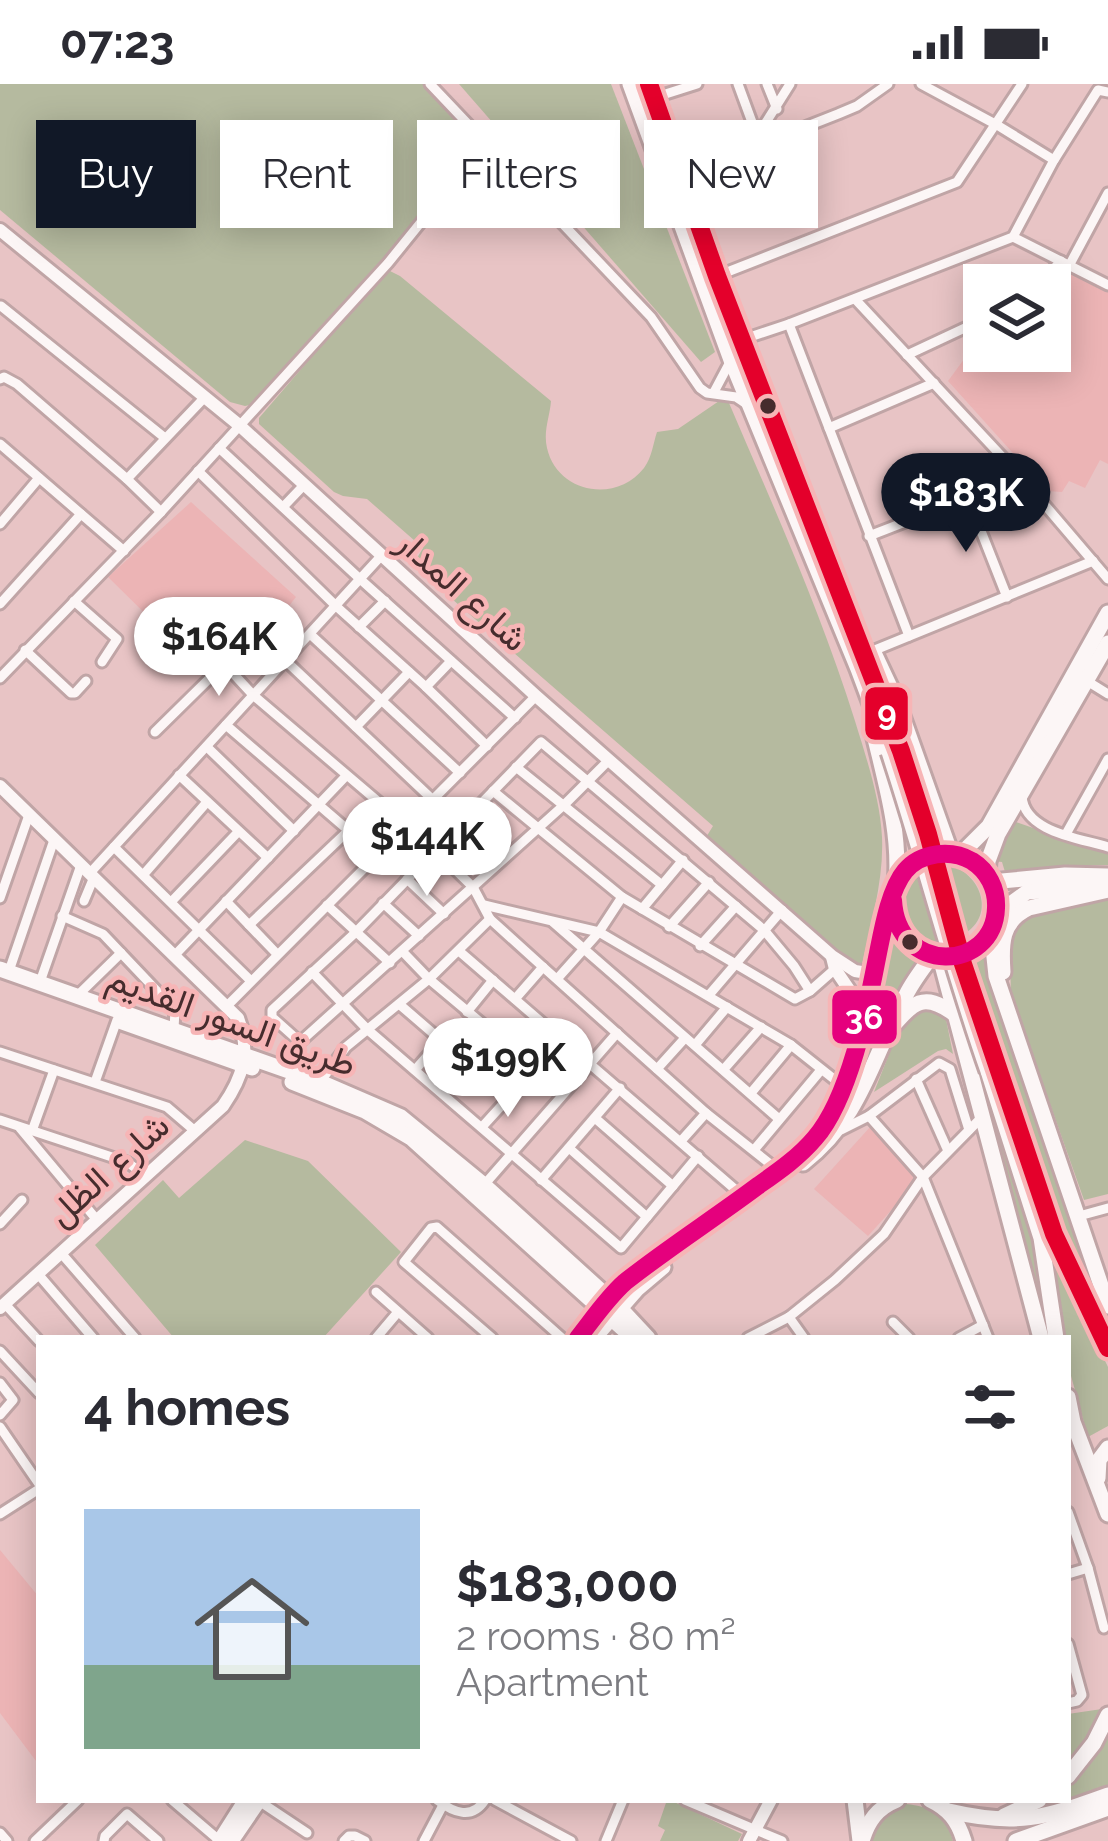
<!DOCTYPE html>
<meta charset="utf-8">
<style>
body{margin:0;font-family:Raleway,Vazirmatn,sans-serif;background:#f7f7f7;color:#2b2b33;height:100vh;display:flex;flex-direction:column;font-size:45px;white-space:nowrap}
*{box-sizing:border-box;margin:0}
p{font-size:39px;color:#7c7c81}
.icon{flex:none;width:66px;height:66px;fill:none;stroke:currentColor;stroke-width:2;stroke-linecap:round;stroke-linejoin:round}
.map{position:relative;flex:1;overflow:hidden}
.details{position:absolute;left:36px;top:1251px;width:1035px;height:468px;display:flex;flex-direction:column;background:#fff;border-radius:0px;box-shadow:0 6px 30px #0003}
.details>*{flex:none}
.hud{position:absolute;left:36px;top:36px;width:1038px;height:108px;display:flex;gap:24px}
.buttons{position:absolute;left:963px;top:180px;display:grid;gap:24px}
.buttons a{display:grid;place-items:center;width:108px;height:108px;border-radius:0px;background:#fff;box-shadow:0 6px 30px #0003;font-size:60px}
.price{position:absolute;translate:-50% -102px;padding:0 27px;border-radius:42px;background:#fff;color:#222;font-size:39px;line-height:78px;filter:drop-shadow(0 3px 6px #0008)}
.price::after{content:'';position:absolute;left:50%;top:72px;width:36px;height:27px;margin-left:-18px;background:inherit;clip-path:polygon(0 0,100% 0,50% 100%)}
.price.on{background:#111827;color:#fff}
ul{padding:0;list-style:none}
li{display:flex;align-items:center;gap:36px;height:300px;padding:0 48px}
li+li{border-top:3px solid #e1e1e2}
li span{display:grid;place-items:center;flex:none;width:336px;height:240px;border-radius:0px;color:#555}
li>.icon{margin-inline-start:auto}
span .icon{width:144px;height:144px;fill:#fffc;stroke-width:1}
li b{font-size:51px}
h2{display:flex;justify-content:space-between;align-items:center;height:144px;padding:0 48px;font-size:51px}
.chip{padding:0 42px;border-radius:0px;background:#fff;box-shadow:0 6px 30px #0003;font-size:42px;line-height:108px}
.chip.on{background:#111827;color:#fff}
.status{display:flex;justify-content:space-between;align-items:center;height:84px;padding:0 60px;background:#fff;direction:ltr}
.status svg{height:33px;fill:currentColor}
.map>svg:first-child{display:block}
</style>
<div class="status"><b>07:23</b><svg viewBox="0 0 49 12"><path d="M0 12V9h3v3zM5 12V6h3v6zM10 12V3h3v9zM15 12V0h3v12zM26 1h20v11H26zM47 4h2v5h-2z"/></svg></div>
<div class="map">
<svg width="1108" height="1757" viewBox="0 0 1108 1757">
<rect width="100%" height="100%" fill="#e8c4c5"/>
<!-- built -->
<g fill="#ecb4b5">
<path d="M1069,186L1108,207V380L1100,376L1085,404L1069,397L1062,408L1047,407L948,297L984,248V267H1050V202Z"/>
<path d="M191,418L296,513L256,564L210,519L175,559L108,493Z"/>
<path d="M871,1042L923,1091L868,1152L814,1105Z"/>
<path d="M0,1466L39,1513V1681L0,1629Z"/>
</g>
<!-- green -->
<g fill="#b5ba9f">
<path d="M0,0H430L485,59L260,319L245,322L230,318L0,126Z"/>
<path d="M459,0H611L715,268L701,278Z"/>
<path d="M390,187L400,192L551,317C550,332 543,347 547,364C557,409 616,420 644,384C652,373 653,360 657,348L678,345L722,315L729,319C774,424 821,528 855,637C866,673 880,714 882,753C884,795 871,840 862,881L856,883L850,880L705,755L713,742L413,481L423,464L367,415L343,412L334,408L259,340V334L382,191Z"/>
<path d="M1010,736L1108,770V781L1065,782L1013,791L1005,788L1002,778L993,777Z"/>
<path d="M945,781C977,784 997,827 967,848Z"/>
<path d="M916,790L937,859C903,852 890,815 916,790Z"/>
<path d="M1108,813V1110L1084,1116L1011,910L1009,850L1025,834Z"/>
<path d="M888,854L922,880L868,976L862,975L878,909Z"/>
<path d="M982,864L1105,1220L1108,1251L1055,1144L968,872Z"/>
<path d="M951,881L1036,1150L1053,1254H1044Z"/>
<path d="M914,921L944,925L953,970L946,965L938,967L874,1008L903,935Z"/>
<path d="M245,1056L308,1077L401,1168L323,1254H174L95,1161L163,1096L179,1114Z"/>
<path d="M1051,1164L1108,1283V1342L1088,1353L1068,1281V1254H1064Z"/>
<path d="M1102,1625L1084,1659L1068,1678V1630Z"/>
<path d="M1108,1654V1702L1043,1725L1054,1716H1068V1705Z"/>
<path d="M667,1716H670L742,1750L738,1757H660L665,1746L658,1742Z"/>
<path d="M906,1720C930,1722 947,1732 953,1757H866C873,1737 885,1725 906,1720Z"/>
</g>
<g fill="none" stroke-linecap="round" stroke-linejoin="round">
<!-- minor casing -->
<g stroke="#c0a5a6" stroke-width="15">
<g id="minor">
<path d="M430,0L651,233L700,304L707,309L736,313L745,319"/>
<path d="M738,0L760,60"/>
<path d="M767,0L777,25"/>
<path d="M921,0L997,41L1054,76"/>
<path d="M653,14L697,0"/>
<path d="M758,51L790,0"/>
<path d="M680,92L838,30L857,22L888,0"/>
<path d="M1013,153L1108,201"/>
<path d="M1070,180L1108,109"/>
<path d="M717,192L957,98L1022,0"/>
<path d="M1038,201L1061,177"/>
<path d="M855,215L1021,393L1108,495"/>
<path d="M1,222L165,354"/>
<path d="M789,240L909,552"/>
<path d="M741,256L789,240L1013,153L1054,76L1098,6L1108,8"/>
<path d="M907,271L984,235"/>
<path d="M0,295L4,293L17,300L127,395L161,428"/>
<path d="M714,308L731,276"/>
<path d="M829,344L934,299"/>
<path d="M0,360L124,467"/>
<path d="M219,364L360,495L515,634"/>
<path d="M198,387L336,522L426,603L487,662"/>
<path d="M127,395L205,313"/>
<path d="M968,414L1007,513"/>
<path d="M283,423L304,401"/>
<path d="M0,440L39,394"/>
<path d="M869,452L1021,393"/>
<path d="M74,517L117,555L102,578"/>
<path d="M0,520L81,430"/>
<path d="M359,543L385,517"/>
<path d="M310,550L460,689"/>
<path d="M25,566L71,609H75L86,597"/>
<path d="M870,568L1093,477"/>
<path d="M285,576L433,716"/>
<path d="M0,594L161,428L388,179L485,59"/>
<path d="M1087,597L1108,610"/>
<path d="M426,603L451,577"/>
<path d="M226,641L377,771"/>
<path d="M356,643L409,588"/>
<path d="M155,648L220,584L230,586L253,611L435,766L473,803L490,835L543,883L706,1029L779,1087"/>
<path d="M207,663L294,747"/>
<path d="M516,683L662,801"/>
<path d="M179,691L268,774"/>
<path d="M493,707L622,813L795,915L810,907L835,885"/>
<path d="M1022,712C1024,748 1079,754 1108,763"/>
<path d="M1066,750L1108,675"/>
<path d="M114,763L250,896"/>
<path d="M90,789L381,472"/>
<path d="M144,790L207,718"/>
<path d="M407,795L444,830"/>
<path d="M0,814L29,731"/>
<path d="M84,817L94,793"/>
<path d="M172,817L238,748"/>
<path d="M226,817L277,870"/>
<path d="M383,819L419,852"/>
<path d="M327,821L390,879"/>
<path d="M484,821L599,848L791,961L844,1003"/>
<path d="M642,825L683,776"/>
<path d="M62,832L103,850L175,926L174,945"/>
<path d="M553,838L779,1035"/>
<path d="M249,841L348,747"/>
<path d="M669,843L709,798"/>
<path d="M700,862L736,822"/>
<path d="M459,867L744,1113"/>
<path d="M403,868L429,895L535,984"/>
<path d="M174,872L346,692"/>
<path d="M9,887L54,756"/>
<path d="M312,888L368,946L621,1164L698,1072"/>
<path d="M557,895L599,848L622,813"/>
<path d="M40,898L81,781"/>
<path d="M709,911L782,826"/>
<path d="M77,912L121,869"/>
<path d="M515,915L543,883"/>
<path d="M399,920L508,1014"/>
<path d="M226,923L536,612"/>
<path d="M467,928L493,896"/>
<path d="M300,958L272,933V926L356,848L541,658L764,846L794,882L810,907"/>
<path d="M695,961L727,923"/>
<path d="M0,968L167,1023L195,1047"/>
<path d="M462,972L486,944"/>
<path d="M277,983L300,958L565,720L608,677"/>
<path d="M657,985L685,954"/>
<path d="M724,985L761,943"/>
<path d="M415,986L442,955"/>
<path d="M916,995L948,1067"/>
<path d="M95,998L117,936"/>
<path d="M320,998L346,963L429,895L490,835"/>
<path d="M751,1009L791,961"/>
<path d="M869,1032L923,1093L988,1254"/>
<path d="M595,1034L673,1102"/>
<path d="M0,1036L127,1078L146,1092"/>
<path d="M482,1043L562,955"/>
<path d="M20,1044L97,1136"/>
<path d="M841,1046L869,1032L939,979L950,985L969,1046"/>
<path d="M32,1047L54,986"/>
<path d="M681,1057L706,1029"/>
<path d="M569,1064L647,1133"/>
<path d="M754,1066L821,986"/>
<path d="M541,1096L620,1004"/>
<path d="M484,1101L617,949"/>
<path d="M1079,1132L1108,1124"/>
<path d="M0,1140L22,1116"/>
<path d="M61,1169L135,1254"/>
<path d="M38,1190L93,1254"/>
<path d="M376,1208L428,1254"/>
<path d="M5,1220L39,1257"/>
<path d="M789,1233L804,1254"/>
<path d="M893,1238L909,1254"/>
<path d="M376,1254L398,1228"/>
<path d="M492,1254L404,1178L431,1144L437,1143L562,1254"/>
<path d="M748,1254L789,1233L835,1196L884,1150L923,1093L981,1034"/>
<path d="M959,1254L983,1241"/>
<path d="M0,1267L39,1309"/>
<path d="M0,1299L13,1316L0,1331"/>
<path d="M0,1343L39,1400"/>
<path d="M1068,1428L1088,1484"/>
<path d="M0,1430L39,1405"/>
<path d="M1068,1490L1088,1484L1104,1544"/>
<path d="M1068,1560L1082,1611L1077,1617L1068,1619"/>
<path d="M172,1716L220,1757"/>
<path d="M437,1716C454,1729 472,1736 485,1716"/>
<path d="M495,1716L571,1757"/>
<path d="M685,1716L782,1757"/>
<path d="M259,1717L307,1749"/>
<path d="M0,1749L7,1757"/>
<path d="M35,1757L78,1716"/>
<path d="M104,1757L105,1752L127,1730L158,1757"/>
<path d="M344,1757L349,1752H355L365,1757"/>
<path d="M424,1757L443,1721"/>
<path d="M606,1757L623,1716"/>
</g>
</g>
<!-- tertiary casing -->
<g stroke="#c0a5a6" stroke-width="18">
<g id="tertiary">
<path d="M0,146L239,341L536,612L832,872L855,887L874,890"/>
<path d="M0,702L238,934C251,968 243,993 223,1022L0,1224"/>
<path d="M832,873L835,885L865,929"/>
<path d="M749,1757L771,1716"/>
</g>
</g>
<!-- primary casing -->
<g stroke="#c0a5a6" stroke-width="21">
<g id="primary">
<path d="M959,772L989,742L1108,529"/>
<path d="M987,791L988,777L998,750L1108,559"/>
<path d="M991,798L1065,791L1108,792"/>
<path d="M995,831L1027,808L1104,802"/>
<path d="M0,885L320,998L401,1033L484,1101L620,1224L648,1254"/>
<path d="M122,938L252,984"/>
<path d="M292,998L365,1027L411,1054L633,1254"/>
<path d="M803,1079C863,1032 871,975 906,911C913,897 923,884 932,872"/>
<path d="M578,1254C593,1235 607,1214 625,1198C668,1164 715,1134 759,1101C779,1087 799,1073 815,1054C849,1015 867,926 877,874C882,850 889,806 905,787C921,768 951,765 972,777C988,787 997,805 996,824C994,888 897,892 893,816"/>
<path d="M594,1254L637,1205L663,1183"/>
<path d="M855,1716L860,1757"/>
<path d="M220,1757L246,1716"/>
<path d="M231,1757L259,1716"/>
</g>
</g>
<!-- trunk casing -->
<g stroke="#c0a5a6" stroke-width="21">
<g id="trunk">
<path d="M630,0L731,276L858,585L889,668"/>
<path d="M649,0L717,192L901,667"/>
<path d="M875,571L897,618L951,770"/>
<path d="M873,646C885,698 901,748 896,802"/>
<path d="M991,845L996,892L1108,1222"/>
<path d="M940,873L1041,1254"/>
<path d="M1003,888C1001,860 1001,837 1029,824L1108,806"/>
<path d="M891,944C914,918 923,908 953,929"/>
<path d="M998,984L1054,1150L1108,1264"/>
<path d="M988,987L1041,1154L1056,1254"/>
<path d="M1068,1313L1073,1338L1108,1430"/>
<path d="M1098,1394L1099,1376L1108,1364"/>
<path d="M1068,1692L1094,1659L1108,1631"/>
<path d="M930,1716C949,1725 958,1737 964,1757"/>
<path d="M949,1727C1017,1743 1044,1734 1108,1711"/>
<path d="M1004,1732L1039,1716"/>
<path d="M862,1757C868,1737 877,1724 897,1716"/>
<path d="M1016,1757L1108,1724"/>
</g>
</g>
<!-- minor -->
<use href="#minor" stroke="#fcf6f6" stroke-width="9"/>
<!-- tertiary -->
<use href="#tertiary" stroke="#fcf6f6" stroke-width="12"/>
<!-- primary -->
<use href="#primary" stroke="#fcf6f6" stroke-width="15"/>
<!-- trunk -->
<use href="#trunk" stroke="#fcf6f6" stroke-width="15"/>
<!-- trunk-bridge casing -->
<g stroke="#c0a5a6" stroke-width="21" stroke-linecap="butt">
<g id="trunk-bridge">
<path d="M901,667C935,772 963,879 998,984"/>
<path d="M889,668C924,774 951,882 988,987"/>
</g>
</g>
<!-- trunk-bridge -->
<use href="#trunk-bridge" stroke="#fcf6f6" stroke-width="15"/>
<!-- bus-1 casing -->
<g stroke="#f7b5b6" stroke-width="27">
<path id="bus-1" d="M649,0L717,192L901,667L928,750L963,880L1054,1150L1108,1264"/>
</g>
<!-- bus-2 casing -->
<g stroke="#f7b5b6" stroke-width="27">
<path id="bus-2" d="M578,1254C593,1235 607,1214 625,1198C668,1164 715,1134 759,1101C779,1087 799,1073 815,1054C849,1015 867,926 877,874C882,850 889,806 905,787C921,768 951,765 972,777C988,787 997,805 996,824C994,888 897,892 893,816"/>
</g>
<!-- bus-1 -->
<use href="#bus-1" stroke="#e4002b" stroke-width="18"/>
<!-- bus-2 -->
<use href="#bus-2" stroke="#e5007d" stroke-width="18"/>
</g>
<!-- markers -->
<g fill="#462c2d" stroke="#f7b5b6" stroke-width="4.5">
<circle cx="768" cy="322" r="10"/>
<circle cx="910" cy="858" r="10"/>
</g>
<g text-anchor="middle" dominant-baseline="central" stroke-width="9" stroke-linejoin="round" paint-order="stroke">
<!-- street labels -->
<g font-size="36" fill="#462c2d" stroke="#f7b5b6">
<text transform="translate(463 506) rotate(42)">شارع المدار</text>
<text transform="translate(232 936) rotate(20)">طريق السور القديم</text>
<text transform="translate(108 1085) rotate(-42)">شارع الظل</text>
</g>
</g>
<g stroke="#f7b5b6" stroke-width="4.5">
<rect x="863" y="601" width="47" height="57" rx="12" fill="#e4002b"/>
<rect x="830" y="904" width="69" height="58" rx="12" fill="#e5007d"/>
</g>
<g font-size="33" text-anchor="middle" font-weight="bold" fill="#fff">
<text x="887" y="641">9</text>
<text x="864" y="945">36</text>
</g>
</svg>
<div class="buttons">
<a><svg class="icon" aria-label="layers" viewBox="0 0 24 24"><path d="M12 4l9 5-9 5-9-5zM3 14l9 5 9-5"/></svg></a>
</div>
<b class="price on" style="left:966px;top:471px">$183K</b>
<b class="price" style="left:219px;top:615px">$164K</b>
<b class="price" style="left:427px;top:815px">$144K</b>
<b class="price" style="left:508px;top:1036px">$199K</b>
<div class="hud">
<a class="chip on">Buy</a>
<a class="chip">Rent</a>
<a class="chip">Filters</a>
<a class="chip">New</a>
</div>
<section class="details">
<h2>4 homes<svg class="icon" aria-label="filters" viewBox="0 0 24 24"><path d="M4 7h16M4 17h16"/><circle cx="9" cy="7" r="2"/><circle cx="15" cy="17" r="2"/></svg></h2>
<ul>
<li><span style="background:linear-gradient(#a9c7e8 65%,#7fa58c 0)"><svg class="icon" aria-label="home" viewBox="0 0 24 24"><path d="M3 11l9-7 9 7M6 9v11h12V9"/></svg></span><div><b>$183,000</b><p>2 rooms · 80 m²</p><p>Apartment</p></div></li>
</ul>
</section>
</div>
